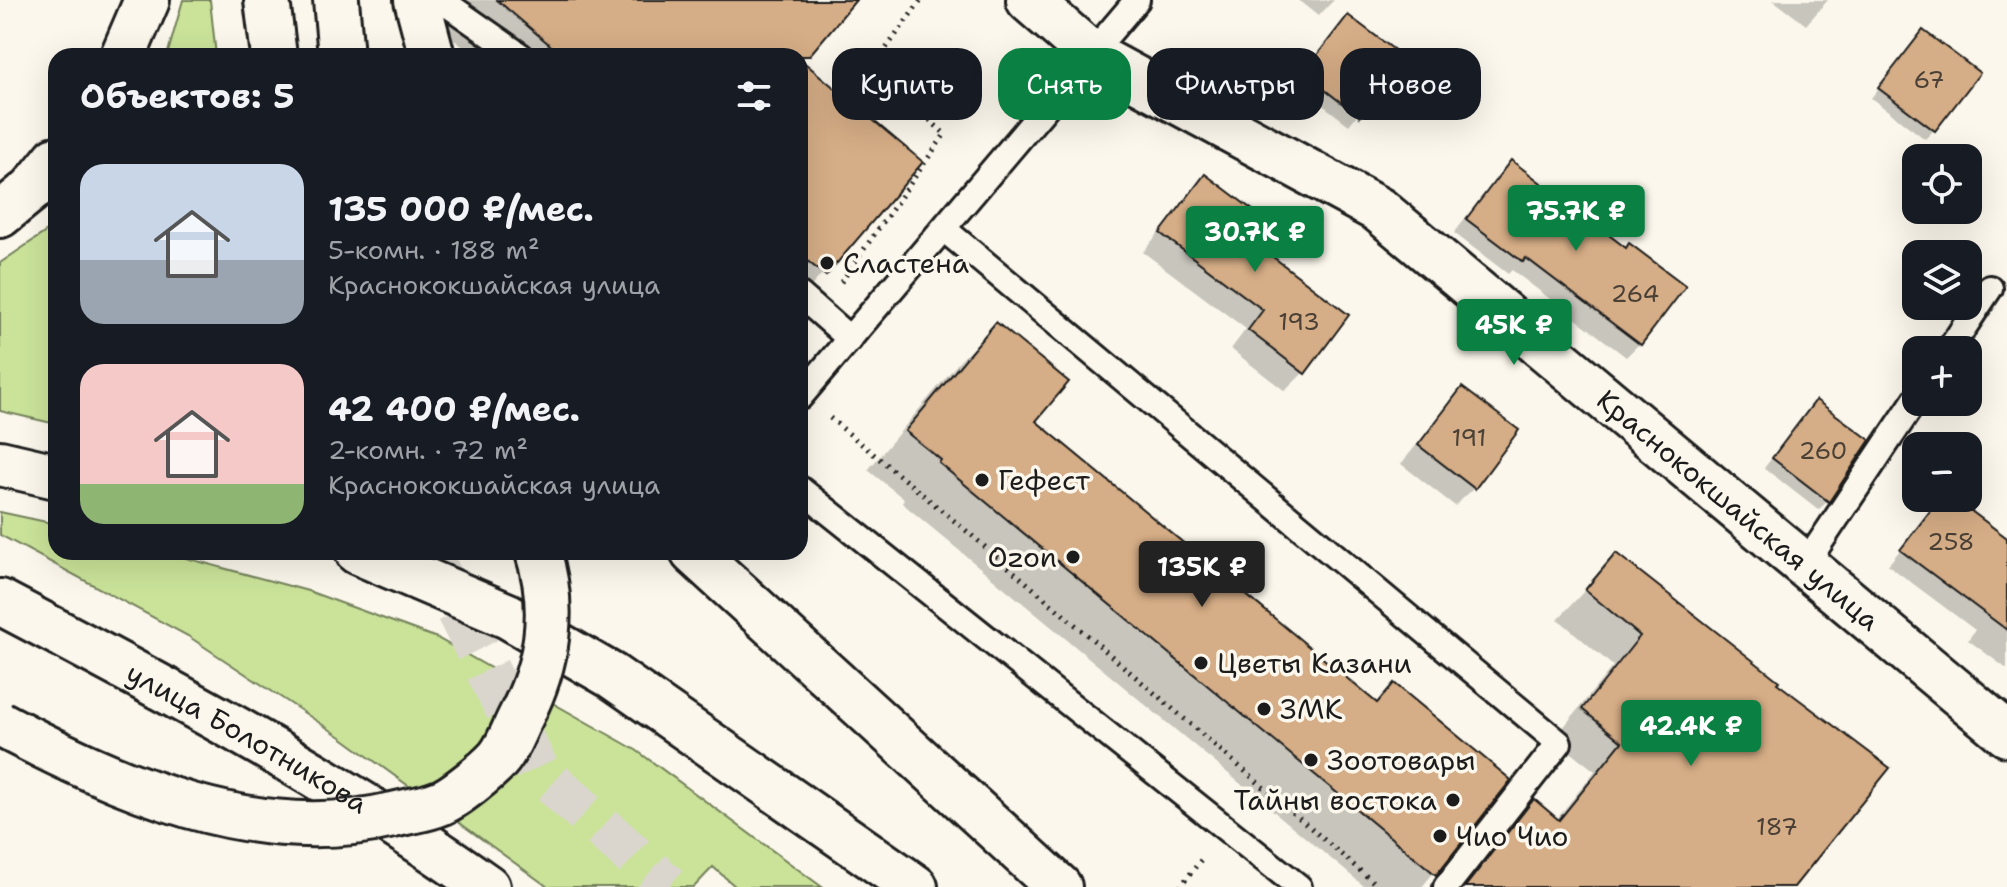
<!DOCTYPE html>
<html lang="ru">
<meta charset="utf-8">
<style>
body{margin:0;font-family:"Shantell Sans",sans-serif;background:#20242c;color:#f1f3f6;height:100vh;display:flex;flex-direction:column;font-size:30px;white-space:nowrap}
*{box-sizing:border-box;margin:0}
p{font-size:26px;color:#9ea1a6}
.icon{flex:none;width:44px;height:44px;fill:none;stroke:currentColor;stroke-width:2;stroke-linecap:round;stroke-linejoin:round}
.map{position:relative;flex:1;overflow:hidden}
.panel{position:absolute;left:48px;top:48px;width:760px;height:512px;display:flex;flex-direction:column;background:#171b24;border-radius:24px;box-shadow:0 8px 32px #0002}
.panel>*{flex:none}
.hud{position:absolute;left:832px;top:48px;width:760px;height:72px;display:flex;gap:16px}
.tools{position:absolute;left:1902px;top:144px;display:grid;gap:16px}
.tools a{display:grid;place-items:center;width:80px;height:80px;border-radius:16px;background:#171b24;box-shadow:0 8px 32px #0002;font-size:40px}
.price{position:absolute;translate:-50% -68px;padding:0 18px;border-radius:8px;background:#0b8043;color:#fff;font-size:26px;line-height:52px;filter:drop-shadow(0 2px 4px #0008)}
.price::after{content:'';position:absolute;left:50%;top:48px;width:24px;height:18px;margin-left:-12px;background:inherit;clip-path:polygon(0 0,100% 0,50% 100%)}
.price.current{background:#222;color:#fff}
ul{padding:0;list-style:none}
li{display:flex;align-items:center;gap:24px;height:200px;padding:0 32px}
li span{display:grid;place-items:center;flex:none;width:224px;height:160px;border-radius:24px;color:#555}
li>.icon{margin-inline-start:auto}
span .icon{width:96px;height:96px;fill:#fffc;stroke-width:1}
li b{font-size:34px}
h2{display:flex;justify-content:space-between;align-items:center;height:96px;padding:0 32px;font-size:34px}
.tag{padding:0 28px;border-radius:24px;background:#171b24;box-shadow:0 8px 32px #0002;font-size:28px;line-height:72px}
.tag.current{background:#0b8043;color:#fff}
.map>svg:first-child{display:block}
</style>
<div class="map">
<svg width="2007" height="887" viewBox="0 0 2007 887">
<rect width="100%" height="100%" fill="#fbf7ec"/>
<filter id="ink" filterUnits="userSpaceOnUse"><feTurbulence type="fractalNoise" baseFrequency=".0125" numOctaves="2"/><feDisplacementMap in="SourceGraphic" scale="16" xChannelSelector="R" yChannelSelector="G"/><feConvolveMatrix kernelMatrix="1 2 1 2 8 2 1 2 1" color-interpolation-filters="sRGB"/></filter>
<g filter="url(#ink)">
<!-- green -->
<g fill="#cae399" stroke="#73805a" stroke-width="2">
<path d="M183,0H210L216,56H167Z"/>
<path d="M56,225V424L0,411V263Z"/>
<path d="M0,512L56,524V552H164L308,591L437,638L636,750L822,887H736L713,867L694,887H548L341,737L188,636L0,535Z"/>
</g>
<!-- shadow -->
<g fill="#0003">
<path d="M419,0H853L801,62L920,162L800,299V56H474L413,6Z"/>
<path d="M1298,0H1334L1318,16Z"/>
<path d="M1773,0H1828L1806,25Z"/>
<path d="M1348,18L1402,58L1349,125L1295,84Z"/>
<path d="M1923,32L1934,130L1925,139L1871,98Z"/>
<path d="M1511,162L1640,343L1626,357L1512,270L1508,274L1454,233Z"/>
<path d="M1205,177L1244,237L1304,372L1285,391L1231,349L1246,329L1143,252Z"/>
<path d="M996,325L1034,421L1375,704L1394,686L1508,780L1422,887H1365L902,503L904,499L868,470L958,363Z"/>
<path d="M1462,389L1474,488L1455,506L1401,464Z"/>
<path d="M1808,412L1828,501L1818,510L1764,468Z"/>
<path d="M1942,498H1951L2007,556V669L1968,640L1975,630L1888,565Z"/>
<path d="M1617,556L1774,683L1791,887H1461L1506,830L1534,802L1556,820L1595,771L1554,739L1613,666L1558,619Z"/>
</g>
<!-- building -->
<g fill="#d5ad86" stroke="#1c1c1c" stroke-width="2">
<path d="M497,0H856L809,56H563Z"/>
<path d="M1348,15L1405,58L1360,117L1303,73Z"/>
<path d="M1923,30L1980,73L1935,131L1878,88Z"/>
<path d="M800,59L923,162L826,276L800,255Z"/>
<path d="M1511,160L1626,248L1629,243L1686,286L1641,345L1526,258L1523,262L1466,219Z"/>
<path d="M1205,174L1262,217L1247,237L1349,315L1305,374L1248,330L1263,310L1160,233Z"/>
<path d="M996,322L1069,382L1036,421L1377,703L1394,683L1511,780L1436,875L939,463L941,460L905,431Z"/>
<path d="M1462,387L1519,430L1475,489L1418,445Z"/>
<path d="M1816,400L1870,440L1829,502L1772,458Z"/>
<path d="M1940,498H1954L2007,538V630L1900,550Z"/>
<path d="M1616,553L1779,681L1777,683L1890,768L1794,887H1465L1534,799L1559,820L1622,742L1582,709L1640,636L1585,590Z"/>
</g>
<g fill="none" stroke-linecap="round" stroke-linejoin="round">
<!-- primary-tunnel -->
<path stroke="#dad6cd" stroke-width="44" stroke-dasharray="44 22" stroke-linecap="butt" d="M428,552L537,769L668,887"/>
<!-- service casing -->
<g stroke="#1c1c1c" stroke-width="30">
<g id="service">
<path d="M441,0L521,56"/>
<path d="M945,230L1559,743L1446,887"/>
<path d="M800,295L850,339"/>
<path d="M1949,350L1990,288"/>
<path d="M800,397L1137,0"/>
<path d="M800,489L1299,887"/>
<path d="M1805,565L1916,399"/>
</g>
</g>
<!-- minor casing -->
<g stroke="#1c1c1c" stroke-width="50">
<g id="minor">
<path id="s1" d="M1029,0L1092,55L1379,210L2007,734"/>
</g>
</g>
<!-- primary casing -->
<g stroke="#1c1c1c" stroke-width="50">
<g id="primary">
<path d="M267,0L274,56"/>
<path d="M336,0L341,56"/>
<path d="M417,0L432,56"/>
<path d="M123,56L147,0"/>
<path d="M0,215L32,189L56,159"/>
<path d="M0,463L56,476"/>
<path d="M358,552L508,616L612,676L915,887"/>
<path d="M693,552L1059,887"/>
<path id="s2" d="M0,602C166,689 334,778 487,887"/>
</g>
</g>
<!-- path -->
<g stroke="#1c1c1c" stroke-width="5" stroke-dasharray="2 6" stroke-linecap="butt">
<path d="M841,282L945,134L872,68L921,0"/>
<path d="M830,418L969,533L1379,887"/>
<path d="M1180,887L1204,856"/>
</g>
<!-- service -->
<use href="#service" stroke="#fbf7ec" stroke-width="24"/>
<!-- minor -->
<use href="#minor" stroke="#fbf7ec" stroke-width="44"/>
<!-- primary -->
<use href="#primary" stroke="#fbf7ec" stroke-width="44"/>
<!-- primary-bridge casing -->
<g stroke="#1c1c1c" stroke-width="50" stroke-linecap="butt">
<path id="primary-bridge" d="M0,724C120,787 255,848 393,815C408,811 426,809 440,803C454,798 488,770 498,759C508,748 514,729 521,716C548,664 556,608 538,552"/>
</g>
<!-- primary-bridge -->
<use href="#primary-bridge" stroke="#fbf7ec" stroke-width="44"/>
</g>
</g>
<!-- markers -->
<g fill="#1c1c1c" stroke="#fbf7ec" stroke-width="3">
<circle cx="827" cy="263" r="8"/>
<circle cx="982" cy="480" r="8"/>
<circle cx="1073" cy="557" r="8"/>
<circle cx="1201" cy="663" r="8"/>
<circle cx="1264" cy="709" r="8"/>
<circle cx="1311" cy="760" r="8"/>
<circle cx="1453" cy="800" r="8"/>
<circle cx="1440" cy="836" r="8"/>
</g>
<g text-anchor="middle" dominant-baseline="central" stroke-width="7" stroke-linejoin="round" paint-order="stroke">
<!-- number labels -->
<g font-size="24" fill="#4a4036">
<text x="1929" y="80">67</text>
<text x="1635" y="294">264</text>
<text x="1299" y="322">193</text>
<text x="1469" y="438">191</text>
<text x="1823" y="451">260</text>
<text x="1951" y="542">258</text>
<text x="1777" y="827">187</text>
</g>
<!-- poi labels -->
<g font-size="28" fill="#1c1c1c" stroke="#fbf7ec" text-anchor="start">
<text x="843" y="263">Сластена</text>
<text x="998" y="480">Гефест</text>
<text x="1057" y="557" text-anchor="end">Ozon</text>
<text x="1217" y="663">Цветы Казани</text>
<text x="1280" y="709">ЗМК</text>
<text x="1327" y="760">Зоотовары</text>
<text x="1437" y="800" text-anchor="end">Тайны востока</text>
<text x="1456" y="836">Чио Чио</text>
</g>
<!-- street labels -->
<g font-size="28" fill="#1c1c1c" stroke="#fbf7ec">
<text stroke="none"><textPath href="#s1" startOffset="878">Краснококшайская улица</textPath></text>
<text stroke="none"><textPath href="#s2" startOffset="282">улица Болотникова</textPath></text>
</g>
</g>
</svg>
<div class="tools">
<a><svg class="icon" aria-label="locate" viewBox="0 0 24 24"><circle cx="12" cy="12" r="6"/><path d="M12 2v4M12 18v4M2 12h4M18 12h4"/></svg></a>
<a><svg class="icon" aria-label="layers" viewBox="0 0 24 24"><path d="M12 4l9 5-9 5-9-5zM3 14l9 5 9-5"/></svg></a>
<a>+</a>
<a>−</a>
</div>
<b class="price" style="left:1576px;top:253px">75.7K ₽</b>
<b class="price" style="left:1255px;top:274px">30.7K ₽</b>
<b class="price" style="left:1514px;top:367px">45K ₽</b>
<b class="price current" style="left:1202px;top:609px">135K ₽</b>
<b class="price" style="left:1691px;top:768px">42.4K ₽</b>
<div class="hud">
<a class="tag">Купить</a>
<a class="tag current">Снять</a>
<a class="tag">Фильтры</a>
<a class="tag">Новое</a>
</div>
<section class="panel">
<h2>Объектов: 5<svg class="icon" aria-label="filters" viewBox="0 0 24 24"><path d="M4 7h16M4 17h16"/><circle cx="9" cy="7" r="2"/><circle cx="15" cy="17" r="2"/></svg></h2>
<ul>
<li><span style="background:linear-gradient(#c9d6e8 60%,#9aa5b1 0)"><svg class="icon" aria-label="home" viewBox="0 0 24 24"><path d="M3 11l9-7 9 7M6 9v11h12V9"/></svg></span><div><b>135 000 ₽/мес.</b><p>5-комн. · 188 m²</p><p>Краснококшайская улица</p></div></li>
<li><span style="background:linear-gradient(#f6c9c9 75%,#8fb573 0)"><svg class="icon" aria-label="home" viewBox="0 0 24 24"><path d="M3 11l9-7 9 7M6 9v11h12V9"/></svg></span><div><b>42 400 ₽/мес.</b><p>2-комн. · 72 m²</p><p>Краснококшайская улица</p></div></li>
</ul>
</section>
</div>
